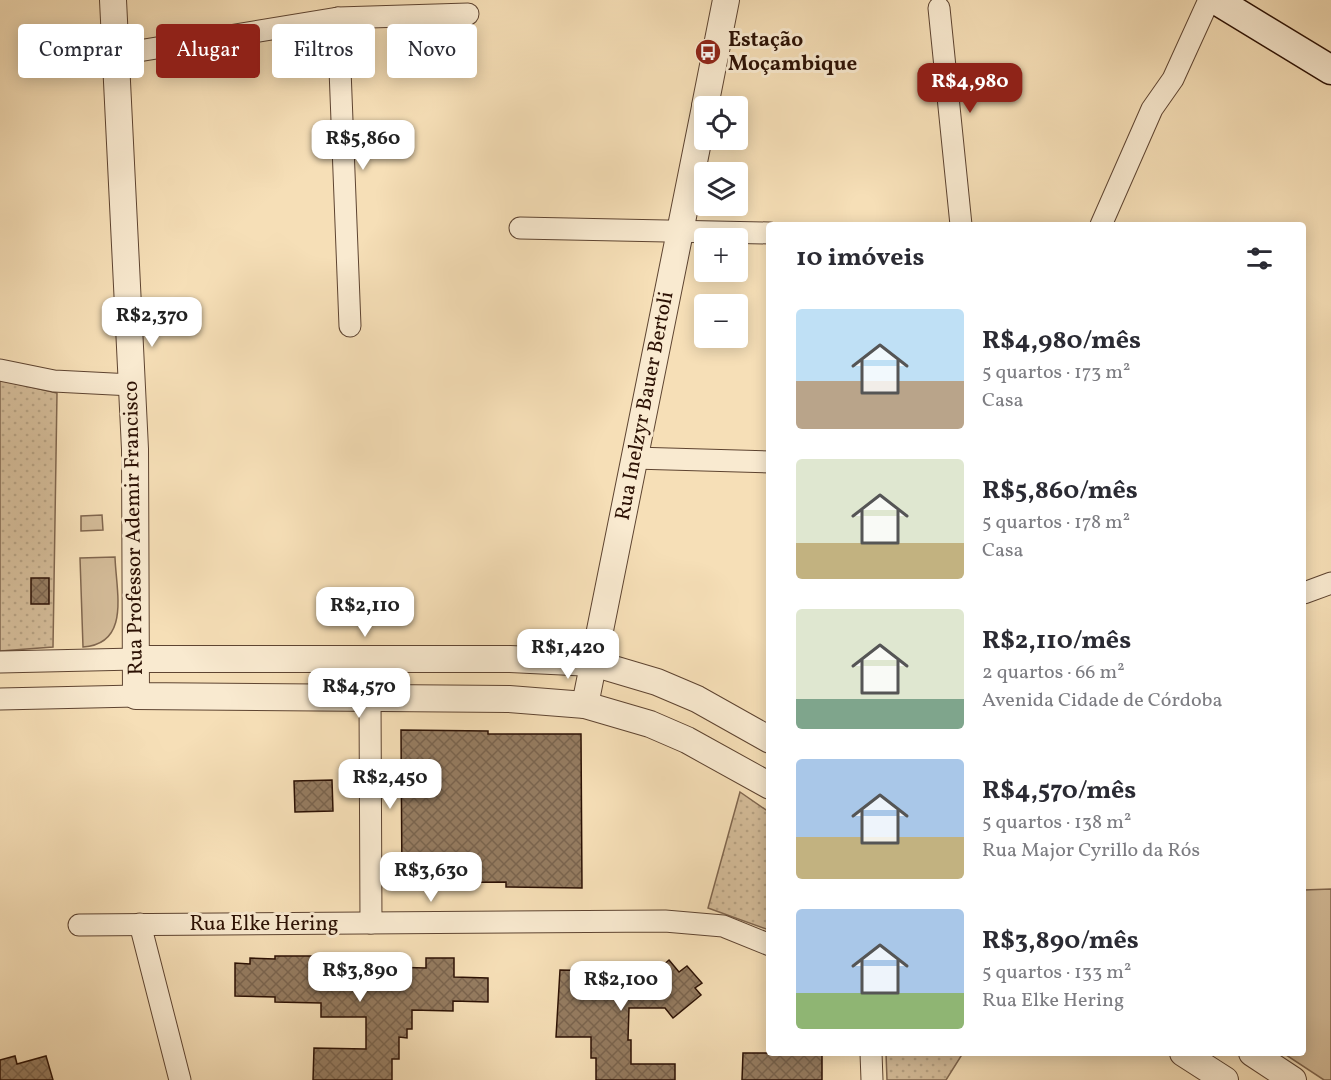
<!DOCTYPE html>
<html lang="pt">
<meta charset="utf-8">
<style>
body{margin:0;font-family:Vollkorn,serif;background:#f7f7f7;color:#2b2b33;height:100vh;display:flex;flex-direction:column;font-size:22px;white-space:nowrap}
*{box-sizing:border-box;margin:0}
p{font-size:20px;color:#7c7c81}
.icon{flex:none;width:33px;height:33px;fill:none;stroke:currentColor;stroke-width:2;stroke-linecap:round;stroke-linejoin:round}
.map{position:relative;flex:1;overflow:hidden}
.side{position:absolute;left:766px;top:222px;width:540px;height:834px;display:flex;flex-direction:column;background:#fff;border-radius:6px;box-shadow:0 3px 15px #0003}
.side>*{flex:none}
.banner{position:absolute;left:18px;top:24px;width:570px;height:54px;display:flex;gap:12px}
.fabs{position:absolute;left:694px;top:96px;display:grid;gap:12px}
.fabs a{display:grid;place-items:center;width:54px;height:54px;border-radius:6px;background:#fff;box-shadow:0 3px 15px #0003;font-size:30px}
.price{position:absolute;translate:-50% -51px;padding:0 14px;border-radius:12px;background:#fff;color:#222;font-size:20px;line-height:39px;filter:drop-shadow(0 2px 3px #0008)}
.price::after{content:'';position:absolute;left:50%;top:36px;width:18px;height:14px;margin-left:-9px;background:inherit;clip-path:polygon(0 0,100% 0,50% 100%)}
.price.current{background:#8f2418;color:#fff}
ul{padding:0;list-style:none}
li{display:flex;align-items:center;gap:18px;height:150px;padding:0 30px}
li span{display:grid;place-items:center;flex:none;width:168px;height:120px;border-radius:6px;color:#555}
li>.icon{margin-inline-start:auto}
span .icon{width:72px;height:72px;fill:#fffc;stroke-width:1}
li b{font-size:26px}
h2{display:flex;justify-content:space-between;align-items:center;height:72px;padding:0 30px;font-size:26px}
.pill{padding:0 21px;border-radius:6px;background:#fff;box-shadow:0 3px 15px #0003;font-size:21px;line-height:54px}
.pill.current{background:#8f2418;color:#fff}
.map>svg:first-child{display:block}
</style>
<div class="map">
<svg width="1331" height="1080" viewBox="0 0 1331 1080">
<defs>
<pattern id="park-dots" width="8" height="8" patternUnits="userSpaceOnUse" patternTransform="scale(1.5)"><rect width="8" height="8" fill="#d4bc99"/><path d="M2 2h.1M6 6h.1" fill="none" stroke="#b6a182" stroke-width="1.8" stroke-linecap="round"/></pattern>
<pattern id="building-cross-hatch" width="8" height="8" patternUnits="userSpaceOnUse" patternTransform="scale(1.5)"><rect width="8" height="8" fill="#957c61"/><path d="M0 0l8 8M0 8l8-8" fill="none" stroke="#7a644e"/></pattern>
</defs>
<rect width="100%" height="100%" fill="#f6dfb7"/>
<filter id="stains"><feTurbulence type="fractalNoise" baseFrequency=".00333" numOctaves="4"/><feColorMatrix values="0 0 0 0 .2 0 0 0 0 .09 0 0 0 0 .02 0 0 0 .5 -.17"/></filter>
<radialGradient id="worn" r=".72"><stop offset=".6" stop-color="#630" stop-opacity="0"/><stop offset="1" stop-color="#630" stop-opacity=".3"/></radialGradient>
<!-- grass -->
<g fill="#d4bc99" stroke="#80664e" stroke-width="1.5">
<path d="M102,515L103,530L81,531V516Z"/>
<path d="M115,557C116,591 131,644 83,647L80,558Z"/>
<path d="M1331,889V1080H1324L1283,1053H1304V890Z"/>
</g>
<!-- park -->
<g fill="url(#park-dots)" stroke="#80664e" stroke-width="1.5">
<path d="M0,380L57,393L53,647L0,651Z"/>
<path d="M740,792L769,812V930L708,908Z"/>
<path d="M886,1053H963L946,1080H887Z"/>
</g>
<!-- building -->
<g fill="url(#building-cross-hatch)" stroke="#2c1104" stroke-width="1.5">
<rect x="31" y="578" width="18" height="26"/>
<path d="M401,730L488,731V734H581L582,888L506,887V882L402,883Z"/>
<path d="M332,780L333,811L295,812L294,781Z"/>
<path d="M275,956H316L315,961L351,962V966L426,968V958H454V977L488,978V1002L453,1001V1011L412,1010V1029H407V1038L399,1037V1059H392V1080H313L314,1048L366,1049V1017H321V1003L275,1002V997L235,996V963L250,964V958L275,959Z"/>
<path d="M669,960L679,972L687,966L702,983L695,988L701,995L673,1018L665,1008H629L628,1040H631V1064H675V1080H596V1058H591V1037H556L560,970L608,971V965L661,967Z"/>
<path d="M743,1053H822V1080H742Z"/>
<path d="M15,1056L17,1064L46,1056L53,1080H0V1060Z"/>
</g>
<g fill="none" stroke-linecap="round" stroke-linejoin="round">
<!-- minor casing -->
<g stroke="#5e4431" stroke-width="23">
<g id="minor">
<path d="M939,8L961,225"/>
<path d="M338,18L350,326"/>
<path d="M114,55L338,18L468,14"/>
<path d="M1101,225L1152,109L1173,79L1209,0"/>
<path d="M520,228L770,233"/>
<path d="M0,370L54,381L132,385"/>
<path d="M634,458L770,462"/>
<path d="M1304,593L1331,583"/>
<path d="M0,662L136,659"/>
<path d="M370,698L371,923"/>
<path d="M0,699L136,696"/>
<path d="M140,924L180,1080"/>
<path d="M79,925L665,921L723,926L770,945"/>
<path d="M871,1053L872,1080"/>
</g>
</g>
<!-- tertiary casing -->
<g stroke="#5e4431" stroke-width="28">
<g id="tertiary">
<path d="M113,0L135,449L136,696L509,699L585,705L650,724L687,740L770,786"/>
<path d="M705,106L726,0"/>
<path d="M136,659H510L593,663L657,682L697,699L770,740"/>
<path d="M585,705L705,107"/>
<path d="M1183,1053L1225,1080"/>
<path d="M1252,1053L1293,1080"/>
</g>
</g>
<!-- secondary casing -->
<g stroke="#2c1104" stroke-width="31">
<path id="secondary" d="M1216,0L1331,70"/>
</g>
<!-- minor -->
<use href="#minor" stroke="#f9ead0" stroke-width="21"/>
<!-- tertiary -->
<use href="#tertiary" stroke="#f9ead0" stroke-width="26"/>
<!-- secondary -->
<use href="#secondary" stroke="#f9ead0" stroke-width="28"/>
</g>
<!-- icons -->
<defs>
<g id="bus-disc" transform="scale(1.35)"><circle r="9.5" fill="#8f2418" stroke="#f9ead0"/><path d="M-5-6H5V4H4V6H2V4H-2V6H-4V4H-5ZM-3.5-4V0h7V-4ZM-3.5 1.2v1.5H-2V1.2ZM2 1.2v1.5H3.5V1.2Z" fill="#fff"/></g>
</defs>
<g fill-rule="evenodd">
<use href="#bus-disc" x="708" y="52"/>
</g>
<g text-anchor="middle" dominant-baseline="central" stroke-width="6" stroke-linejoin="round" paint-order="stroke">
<!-- poi labels -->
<g font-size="21" font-weight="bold" fill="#2c1104" stroke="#f9ead0" text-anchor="start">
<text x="728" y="40">Estação<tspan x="728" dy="24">Moçambique</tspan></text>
</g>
<!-- street labels -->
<g font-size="21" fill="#2c1104" stroke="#f9ead0">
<text transform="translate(645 406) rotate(-79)">Rua Inelzyr Bauer Bertoli</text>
<text transform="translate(134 528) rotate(-91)">Rua Professor Ademir Francisco</text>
<text x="264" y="924">Rua Elke Hering</text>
</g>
</g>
<rect width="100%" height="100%" filter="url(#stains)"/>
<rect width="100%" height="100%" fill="url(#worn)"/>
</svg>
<div class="fabs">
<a><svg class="icon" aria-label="locate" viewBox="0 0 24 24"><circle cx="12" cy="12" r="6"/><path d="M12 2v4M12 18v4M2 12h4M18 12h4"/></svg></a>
<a><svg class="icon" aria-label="layers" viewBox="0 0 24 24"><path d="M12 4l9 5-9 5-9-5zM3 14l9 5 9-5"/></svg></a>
<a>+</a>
<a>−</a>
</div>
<b class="price current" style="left:970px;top:114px">R$4,980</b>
<b class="price" style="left:363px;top:171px">R$5,860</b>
<b class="price" style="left:152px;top:348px">R$2,370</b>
<b class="price" style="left:365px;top:638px">R$2,110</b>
<b class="price" style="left:568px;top:680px">R$1,420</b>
<b class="price" style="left:359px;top:719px">R$4,570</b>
<b class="price" style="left:390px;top:810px">R$2,450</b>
<b class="price" style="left:431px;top:903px">R$3,630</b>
<b class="price" style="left:360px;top:1003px">R$3,890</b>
<b class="price" style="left:621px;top:1012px">R$2,100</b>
<div class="banner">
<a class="pill">Comprar</a>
<a class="pill current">Alugar</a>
<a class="pill">Filtros</a>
<a class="pill">Novo</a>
</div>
<section class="side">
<h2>10 imóveis<svg class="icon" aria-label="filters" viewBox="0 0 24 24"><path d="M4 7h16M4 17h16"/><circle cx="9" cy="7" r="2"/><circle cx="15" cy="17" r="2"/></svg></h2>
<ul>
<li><span style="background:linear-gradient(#bfe0f5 60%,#b9a48a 0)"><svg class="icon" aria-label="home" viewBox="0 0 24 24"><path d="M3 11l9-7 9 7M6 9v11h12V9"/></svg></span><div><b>R$4,980/mês</b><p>5 quartos · 173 m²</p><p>Casa</p></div></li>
<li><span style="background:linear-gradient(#dfe7d0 70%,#c2b280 0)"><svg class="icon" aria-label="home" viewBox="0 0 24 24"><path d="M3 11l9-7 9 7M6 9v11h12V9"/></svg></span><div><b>R$5,860/mês</b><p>5 quartos · 178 m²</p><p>Casa</p></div></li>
<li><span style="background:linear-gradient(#dfe7d0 75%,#7fa58c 0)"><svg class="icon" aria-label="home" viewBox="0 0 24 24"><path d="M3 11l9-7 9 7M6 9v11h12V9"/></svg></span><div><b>R$2,110/mês</b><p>2 quartos · 66 m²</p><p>Avenida Cidade de Córdoba</p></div></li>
<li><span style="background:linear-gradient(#a9c7e8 65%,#c2b280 0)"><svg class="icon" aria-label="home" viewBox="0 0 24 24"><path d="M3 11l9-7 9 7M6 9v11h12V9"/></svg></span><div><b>R$4,570/mês</b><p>5 quartos · 138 m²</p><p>Rua Major Cyrillo da Rós</p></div></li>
<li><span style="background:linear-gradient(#a9c7e8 70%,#8fb573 0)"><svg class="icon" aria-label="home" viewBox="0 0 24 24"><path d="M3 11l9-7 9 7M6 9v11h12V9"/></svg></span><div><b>R$3,890/mês</b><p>5 quartos · 133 m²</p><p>Rua Elke Hering</p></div></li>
</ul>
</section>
</div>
